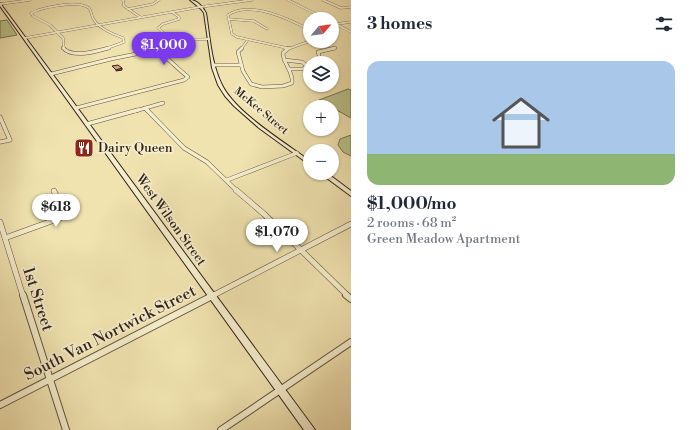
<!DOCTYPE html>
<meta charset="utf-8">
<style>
body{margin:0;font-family:"Libre Bodoni",serif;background:#f6f6f7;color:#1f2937;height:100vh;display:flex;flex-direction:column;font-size:15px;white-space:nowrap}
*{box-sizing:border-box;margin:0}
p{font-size:13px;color:#747a83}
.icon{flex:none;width:22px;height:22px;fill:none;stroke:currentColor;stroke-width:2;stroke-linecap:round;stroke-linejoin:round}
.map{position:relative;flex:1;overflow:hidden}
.side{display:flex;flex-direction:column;background:#fff;width:340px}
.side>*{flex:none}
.needle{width:26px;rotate:61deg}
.fabs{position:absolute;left:303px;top:12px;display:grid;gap:8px}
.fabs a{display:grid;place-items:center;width:36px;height:36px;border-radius:50%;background:#fff;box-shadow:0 1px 3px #0004;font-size:20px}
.price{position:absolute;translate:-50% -34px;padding:0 9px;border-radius:14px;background:#fff;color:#222;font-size:13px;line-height:26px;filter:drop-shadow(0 1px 2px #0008)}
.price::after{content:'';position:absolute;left:50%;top:24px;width:12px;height:9px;margin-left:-6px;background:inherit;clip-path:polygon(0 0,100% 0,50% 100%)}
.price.selected{background:#7c3aed;color:#fff}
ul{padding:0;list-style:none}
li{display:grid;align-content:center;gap:8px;height:212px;padding:0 16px}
li span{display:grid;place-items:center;height:124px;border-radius:12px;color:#555}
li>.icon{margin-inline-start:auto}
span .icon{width:72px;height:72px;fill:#fffc;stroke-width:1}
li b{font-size:17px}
h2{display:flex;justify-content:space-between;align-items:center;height:48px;padding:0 16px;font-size:17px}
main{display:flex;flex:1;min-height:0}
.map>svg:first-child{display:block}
</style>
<main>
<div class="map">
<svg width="351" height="430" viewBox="0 0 351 430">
<rect width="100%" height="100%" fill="#f0e3b0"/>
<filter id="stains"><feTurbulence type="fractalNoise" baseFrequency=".005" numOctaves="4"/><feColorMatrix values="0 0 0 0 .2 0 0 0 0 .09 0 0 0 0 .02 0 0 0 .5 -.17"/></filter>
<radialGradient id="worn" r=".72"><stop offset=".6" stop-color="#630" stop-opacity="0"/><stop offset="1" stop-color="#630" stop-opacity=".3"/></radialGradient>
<!-- green -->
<g fill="#bac38b" stroke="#757352">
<path d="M7,20L17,35L0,38V21Z"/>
<path d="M348,89L351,90V118L319,100Z"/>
<path d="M351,135V156L343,152L338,145L340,139Z"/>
</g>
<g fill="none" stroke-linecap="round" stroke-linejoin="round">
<!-- street-far4 casing -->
<g stroke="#60533f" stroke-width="2.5">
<g id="street-far4">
<path d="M123,0L124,6L140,17"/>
<path d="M288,0L326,19"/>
<path d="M323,0L341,8L351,7"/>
<path d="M0,4L30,0"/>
<path d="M128,9L153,4L159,0"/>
<path d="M172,12L179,17V19L163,24L158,28C171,42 191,39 209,39"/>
<path d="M228,19L254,21L267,29"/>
<path d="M332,22L351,32"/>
<path d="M336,24L351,22"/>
<path d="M25,38L200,7L252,0"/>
<path d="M287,48L237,37L232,34L228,15C250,0 289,19 310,30"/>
<path d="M64,49L63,38L50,25L33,16L31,13C43,7 78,0 89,8C92,12 91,16 94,20C100,29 113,34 123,38L124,42L105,49"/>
<path d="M241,49L247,41"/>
<path d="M288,49L310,41"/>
<path d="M333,49L335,48"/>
</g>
</g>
<!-- street-far3 casing -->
<g stroke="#60533f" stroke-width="4">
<g id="street-far3">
<path d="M63,48C74,59 96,51 109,48"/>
<path d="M242,48L238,52L243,71L251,84L262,87L283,86L292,83C294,72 283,64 283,53L289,48"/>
<path d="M285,48H287"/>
<path d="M319,55L318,52L335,48"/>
<path d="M284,60L302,62L307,66L303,69H289"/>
<path d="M214,65H241"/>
<path d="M51,74L111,59L156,50C168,58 177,68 188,77L184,80L76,108"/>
<path d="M145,108L148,111"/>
<path d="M135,111L163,103"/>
</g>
</g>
<!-- street-far2 casing -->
<g stroke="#60533f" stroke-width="4.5">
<g id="street-far2">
<path d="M147,110L184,148L207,162L237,191"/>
<path d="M0,117L10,140L0,142"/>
<path d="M87,124L138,110"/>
<path d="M227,180L297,153"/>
</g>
</g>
<!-- street-far1 casing -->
<g stroke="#60533f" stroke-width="6">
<g id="street-far1">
<path d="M236,190L264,214L348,296"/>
<path d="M0,222L23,296"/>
<path d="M5,238L60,218L63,211L54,191"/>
<path d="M212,296L351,224"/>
</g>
</g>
<!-- street casing -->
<g stroke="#60533f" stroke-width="8">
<g id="street">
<path d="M23,295L66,430"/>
<path d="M346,295L351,299"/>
<path d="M0,405L214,295"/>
<path d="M221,430L351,342"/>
</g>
</g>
<!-- secondary casing -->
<g stroke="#302319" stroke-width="2">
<g id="secondary">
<path d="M190,0C197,0 203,7 206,13C210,37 211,63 222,85C236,113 284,142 310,161V165L259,128L234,106L225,96L218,85L212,68L204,13L201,9Z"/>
<path d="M0,3L313,427L315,430H304L0,6Z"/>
<path d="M320,173H327L351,191V196Z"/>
</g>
</g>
<!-- street-far4 -->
<use href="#street-far4" stroke="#f5edcc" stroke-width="2"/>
<!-- street-far3 -->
<use href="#street-far3" stroke="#f5edcc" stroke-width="3"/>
<!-- street-far2 -->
<use href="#street-far2" stroke="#f5edcc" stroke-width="3.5"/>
<!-- street-far1 -->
<use href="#street-far1" stroke="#f5edcc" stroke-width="5"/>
<!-- street -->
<use href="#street" stroke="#f5edcc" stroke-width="6"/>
<!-- secondary -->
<use href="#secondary" fill="#f5edcc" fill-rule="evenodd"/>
</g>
<!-- shaded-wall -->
<path fill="#9a6b58" stroke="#302319" d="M122,68V70L116,71V70Z"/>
<!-- building -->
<path fill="#dc997d" stroke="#302319" d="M118,65L122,68L116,70L112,66Z"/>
<!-- icons -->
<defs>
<g id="restaurant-square" transform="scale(1)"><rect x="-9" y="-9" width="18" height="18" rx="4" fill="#8f2418" stroke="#f5edcc"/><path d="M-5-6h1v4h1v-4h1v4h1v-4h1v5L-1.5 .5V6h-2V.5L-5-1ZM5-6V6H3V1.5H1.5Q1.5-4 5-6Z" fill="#fff"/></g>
</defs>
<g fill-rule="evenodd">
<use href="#restaurant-square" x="84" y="148"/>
</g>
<g text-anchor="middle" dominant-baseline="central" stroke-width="3.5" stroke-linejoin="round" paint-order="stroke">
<!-- far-street labels -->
<g font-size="11" fill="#302319" stroke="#f5edcc">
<text transform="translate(261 111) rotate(40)">McKee Street</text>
</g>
<!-- poi labels -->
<g font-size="13" fill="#302319" stroke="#f5edcc" text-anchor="start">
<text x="98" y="148">Dairy Queen</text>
</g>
<!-- street labels -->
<g font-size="13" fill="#302319" stroke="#f5edcc">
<text transform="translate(171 220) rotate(54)">West Wilson Street</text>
</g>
<!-- near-street labels -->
<g font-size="16" fill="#302319" stroke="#f5edcc">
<text transform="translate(38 299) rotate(72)">1st Street</text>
<text transform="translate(110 333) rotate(-27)">South Van Nortwick Street</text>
</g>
</g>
<rect width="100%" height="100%" filter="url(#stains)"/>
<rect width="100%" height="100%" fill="url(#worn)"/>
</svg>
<div class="fabs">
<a><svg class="needle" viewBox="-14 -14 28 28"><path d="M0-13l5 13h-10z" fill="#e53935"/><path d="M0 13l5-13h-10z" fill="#747a83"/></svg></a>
<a><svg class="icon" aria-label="layers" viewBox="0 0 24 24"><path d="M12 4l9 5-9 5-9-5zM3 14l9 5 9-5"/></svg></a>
<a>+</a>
<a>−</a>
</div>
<b class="price selected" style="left:164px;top:66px">$1,000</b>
<b class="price" style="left:56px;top:228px">$618</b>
<b class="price" style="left:277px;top:253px">$1,070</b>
</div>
<section class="side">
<h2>3 homes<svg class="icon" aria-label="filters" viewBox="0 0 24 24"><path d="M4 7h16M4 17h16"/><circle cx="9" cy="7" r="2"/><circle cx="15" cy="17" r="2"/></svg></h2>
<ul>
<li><span style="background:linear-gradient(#a9c7e8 75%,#8fb573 0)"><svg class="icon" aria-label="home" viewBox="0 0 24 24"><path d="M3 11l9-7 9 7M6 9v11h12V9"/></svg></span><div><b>$1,000/mo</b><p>2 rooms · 68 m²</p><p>Green Meadow Apartment</p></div></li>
</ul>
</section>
</main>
